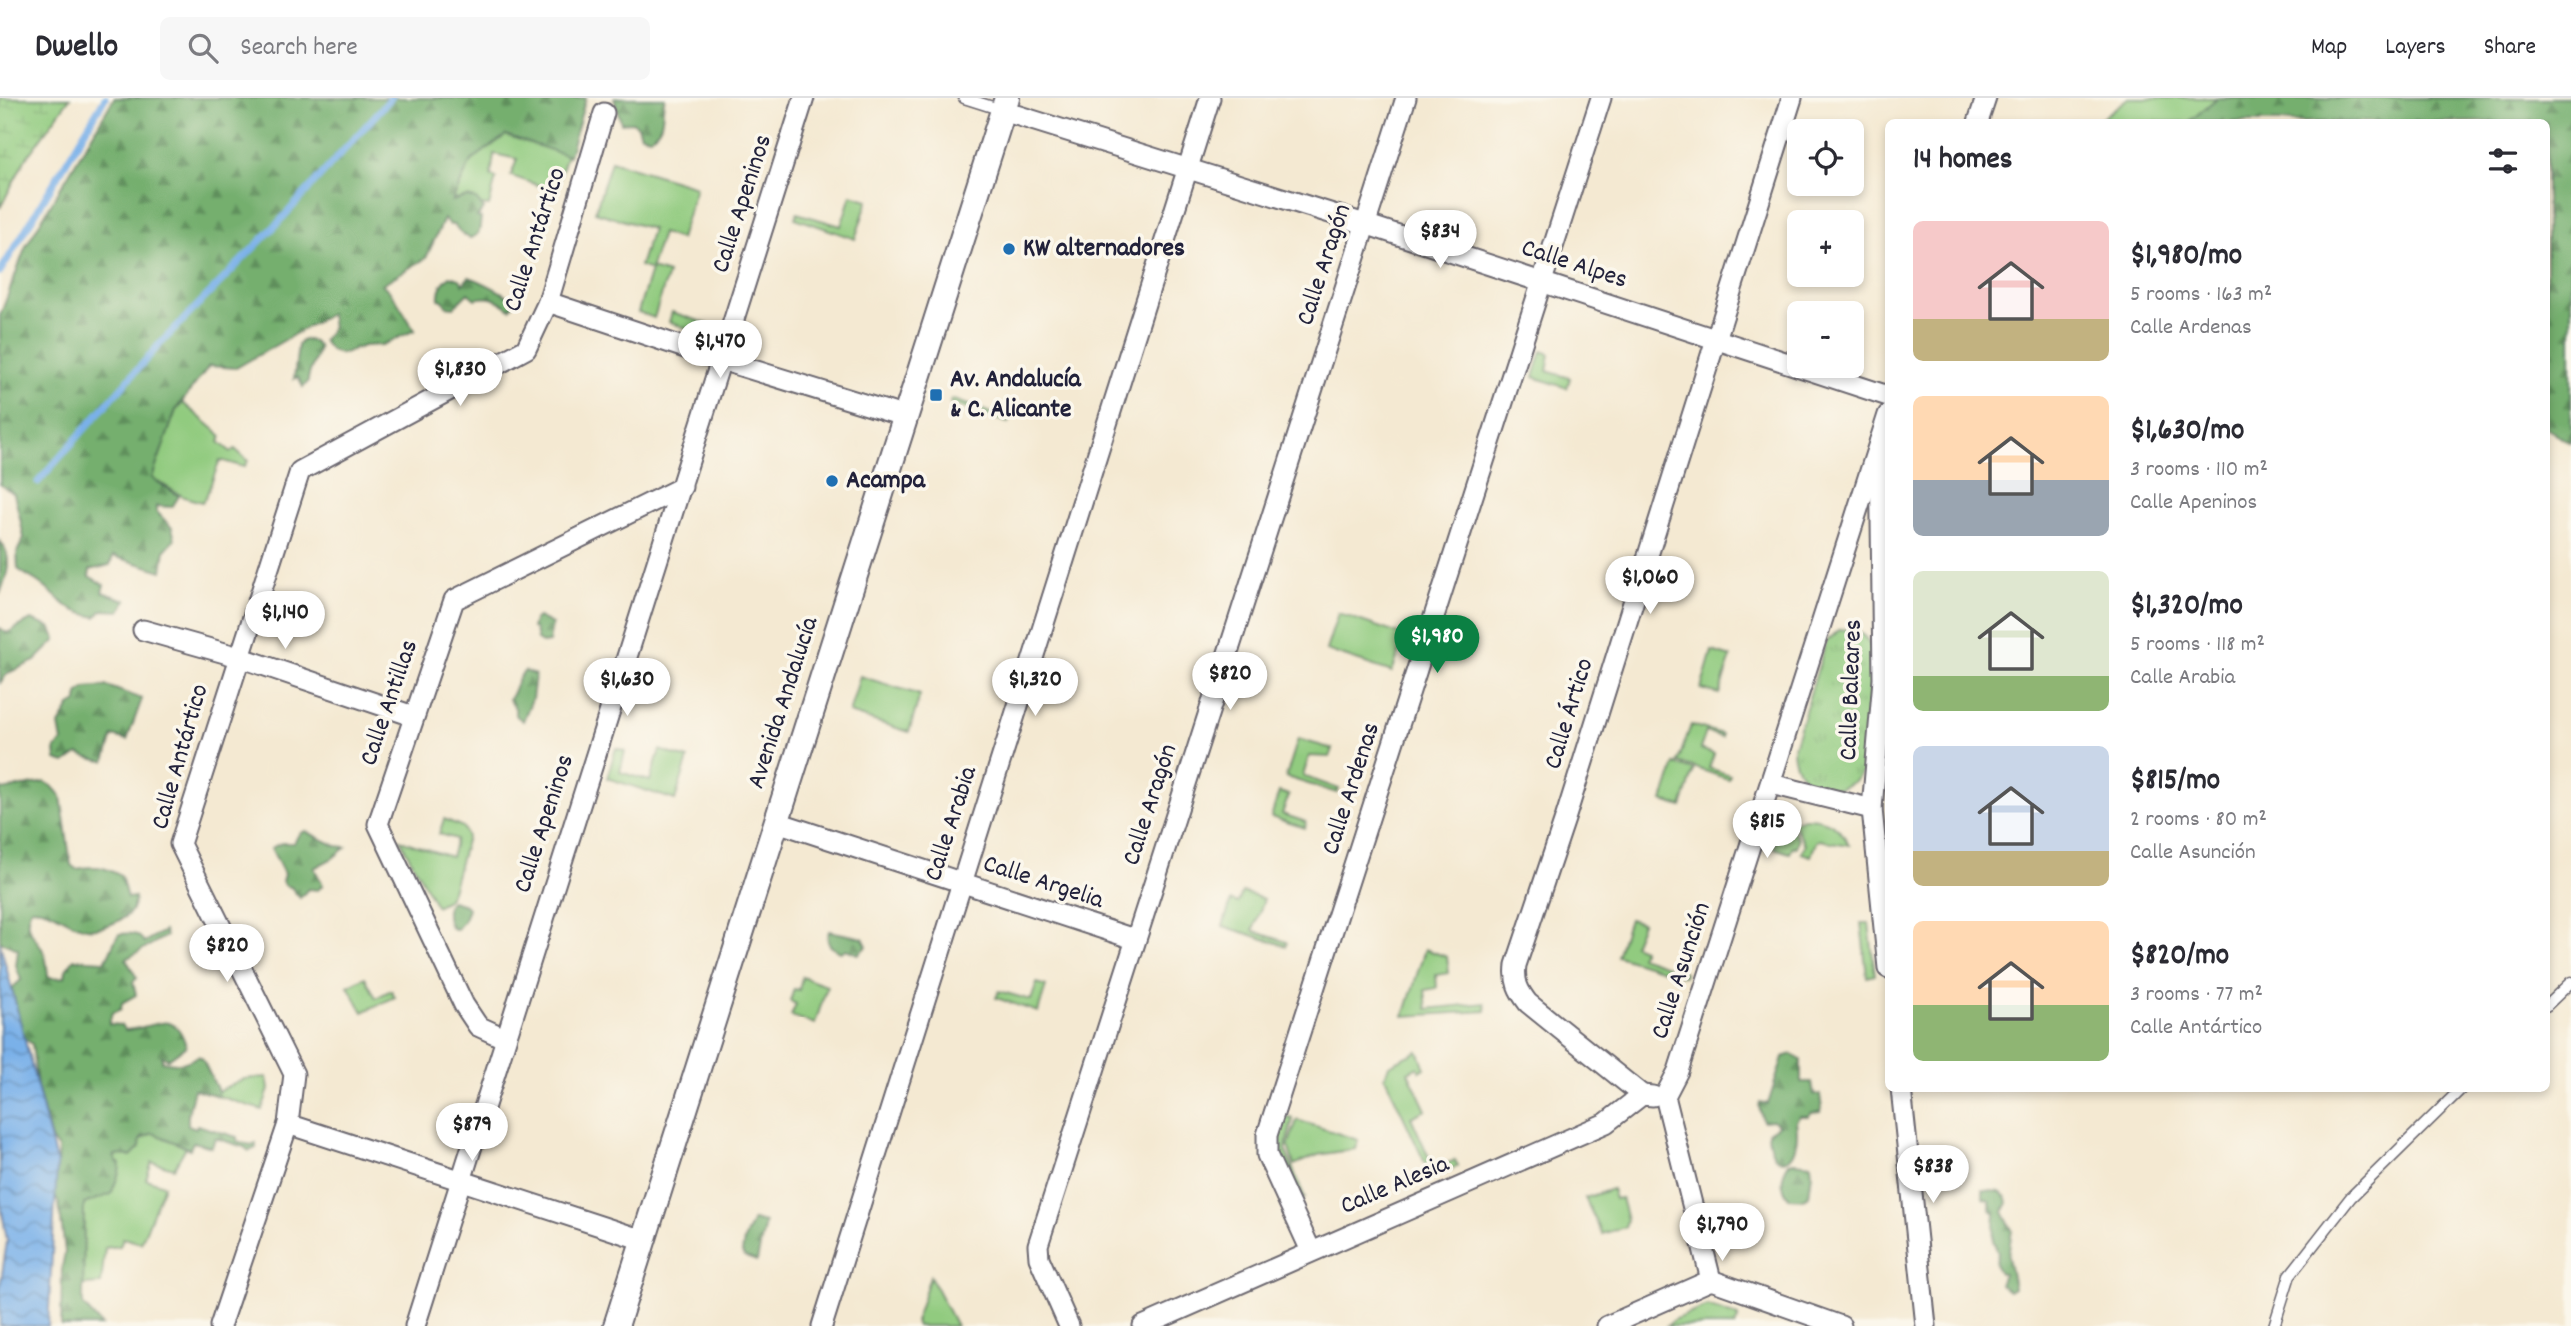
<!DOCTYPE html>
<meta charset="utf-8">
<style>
body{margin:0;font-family:Dekko,sans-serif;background:#f7f7f7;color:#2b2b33;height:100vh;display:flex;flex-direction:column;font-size:26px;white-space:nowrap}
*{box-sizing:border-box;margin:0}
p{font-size:23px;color:#7c7c81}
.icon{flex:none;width:38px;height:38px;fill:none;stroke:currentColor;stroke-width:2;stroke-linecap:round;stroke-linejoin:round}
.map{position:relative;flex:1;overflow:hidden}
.side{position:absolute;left:1885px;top:21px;width:665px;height:973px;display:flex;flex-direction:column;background:#fff;border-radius:10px;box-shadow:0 4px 10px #0003}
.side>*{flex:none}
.tools{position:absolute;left:1787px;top:21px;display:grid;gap:14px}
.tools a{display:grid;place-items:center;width:77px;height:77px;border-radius:10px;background:#fff;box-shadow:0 4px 10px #0003;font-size:35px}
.price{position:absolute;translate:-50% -60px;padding:0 16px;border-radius:24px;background:#fff;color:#222;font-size:23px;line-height:46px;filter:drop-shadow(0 2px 4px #0008)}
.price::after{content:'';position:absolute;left:50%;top:42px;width:21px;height:16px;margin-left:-10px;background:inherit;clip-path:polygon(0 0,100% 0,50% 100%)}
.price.current{background:#0b8043;color:#fff}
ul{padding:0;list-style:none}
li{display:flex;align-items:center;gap:21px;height:175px;padding:0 28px}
li span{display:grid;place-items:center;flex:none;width:196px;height:140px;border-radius:10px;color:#555}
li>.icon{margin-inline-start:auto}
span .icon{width:84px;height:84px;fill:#fffc;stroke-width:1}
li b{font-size:30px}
h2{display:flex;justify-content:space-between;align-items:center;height:84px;padding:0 28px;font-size:30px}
header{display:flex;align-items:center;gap:42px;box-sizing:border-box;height:98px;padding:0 35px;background:#fff;border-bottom:2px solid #e1e1e2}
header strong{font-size:33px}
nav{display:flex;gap:38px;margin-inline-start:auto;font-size:24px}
.search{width:490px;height:63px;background:#f7f7f7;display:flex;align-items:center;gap:18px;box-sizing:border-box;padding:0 24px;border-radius:10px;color:#7c7c81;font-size:26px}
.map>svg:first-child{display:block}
</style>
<header>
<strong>Dwello</strong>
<div class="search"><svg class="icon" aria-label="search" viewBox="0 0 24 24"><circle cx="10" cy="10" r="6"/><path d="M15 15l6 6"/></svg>Search here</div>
<nav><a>Map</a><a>Layers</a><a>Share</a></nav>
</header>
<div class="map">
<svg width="2571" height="1228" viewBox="0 0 2571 1228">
<defs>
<pattern id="forest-firs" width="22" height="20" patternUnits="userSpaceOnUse" patternTransform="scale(1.75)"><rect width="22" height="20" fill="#74af6e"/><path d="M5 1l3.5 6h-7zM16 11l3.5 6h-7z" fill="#5f8e5c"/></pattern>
<pattern id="wetland-marsh" width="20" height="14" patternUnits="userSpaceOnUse" patternTransform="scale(1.75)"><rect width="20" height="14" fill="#91cb7f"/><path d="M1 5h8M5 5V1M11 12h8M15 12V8" fill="none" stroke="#7dae6f"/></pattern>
<pattern id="park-tufts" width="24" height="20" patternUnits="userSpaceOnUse" patternTransform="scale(1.75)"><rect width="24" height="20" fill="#91cb7f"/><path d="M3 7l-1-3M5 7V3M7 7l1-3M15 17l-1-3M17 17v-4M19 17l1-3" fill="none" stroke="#7dae6f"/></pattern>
<pattern id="water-waves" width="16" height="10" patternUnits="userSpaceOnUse" patternTransform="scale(1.75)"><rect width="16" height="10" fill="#7ab1e9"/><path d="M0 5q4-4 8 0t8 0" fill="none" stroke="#6490be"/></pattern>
</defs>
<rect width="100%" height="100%" fill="#fbf7ec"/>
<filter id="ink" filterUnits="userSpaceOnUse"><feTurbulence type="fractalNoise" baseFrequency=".0143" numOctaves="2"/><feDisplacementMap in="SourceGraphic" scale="14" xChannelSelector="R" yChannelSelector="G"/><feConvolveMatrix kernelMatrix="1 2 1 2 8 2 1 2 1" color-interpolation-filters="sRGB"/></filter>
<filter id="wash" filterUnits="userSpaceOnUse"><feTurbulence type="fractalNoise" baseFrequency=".00686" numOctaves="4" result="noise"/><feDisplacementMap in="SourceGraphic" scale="28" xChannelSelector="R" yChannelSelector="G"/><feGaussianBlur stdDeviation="1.57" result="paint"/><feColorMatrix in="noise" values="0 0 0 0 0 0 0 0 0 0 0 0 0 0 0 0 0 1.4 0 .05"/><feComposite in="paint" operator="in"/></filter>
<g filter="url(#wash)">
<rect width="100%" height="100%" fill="#f4e9d2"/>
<!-- grass -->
<g fill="#91cb7f" stroke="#5a765d" stroke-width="2">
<path d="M2128,0H2217L2189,24H2097Z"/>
<path d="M505,37L567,57L555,93L511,78L517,61L494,56L491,78L496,80L489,108L481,107C471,96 464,102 452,104L471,63Z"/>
<path d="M611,63L696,89L680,141L662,135L651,169L652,171L668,176L654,220L638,214L651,172L640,168L652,131L595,114Z"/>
<path d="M851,97L868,102L855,141L795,120L797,115L841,128Z"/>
<path d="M672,214L708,226C698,239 682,228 669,224Z"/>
<path d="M1542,253L1550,256L1547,273L1570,280L1567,290L1534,279Z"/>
<path d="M951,301L997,317L1001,308L1013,312L1008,325L950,305Z"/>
<path d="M183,305L222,338L219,344L231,354L235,351L248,363L244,369L220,362L206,399L202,404L184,399L152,380L176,312Z"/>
<path d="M1338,515L1405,538L1392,574L1326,552Z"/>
<path d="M1712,553L1731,559L1719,596L1701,591Z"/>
<path d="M860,578L920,597L909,634L849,615Z"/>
<path d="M1691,627L1722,636V639L1706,634L1700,651L1714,656L1709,670L1730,677L1728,681L1678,664Z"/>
<path d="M1298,641L1333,651L1330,659L1309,658L1303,678L1339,691L1337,695L1286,679Z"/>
<path d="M616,650L625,653L620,674L650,683L660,652L688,661L675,702L607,680Z"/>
<path d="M1675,666L1694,672L1682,709L1663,703Z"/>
<path d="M1279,694L1289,697L1282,716L1306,724L1305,730L1271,719Z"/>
<path d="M1804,720C1825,719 1840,727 1849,747L1819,742L1816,744L1811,758L1801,755L1805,747L1793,724Z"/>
<path d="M444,721L463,729L467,739L452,793L447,802L436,808L400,742L451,759L456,741L439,736Z"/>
<path d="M1790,726L1798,741L1796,749L1793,748L1790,755L1774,750L1776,740Z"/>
<path d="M1242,794L1264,801L1253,833L1287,844L1286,848L1223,828L1231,803L1238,805Z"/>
<path d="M1629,821L1642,825L1633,847L1643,851L1640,859L1685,874L1684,878L1617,858Z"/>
<path d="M1861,825H1869L1875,877L1867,879Z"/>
<path d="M1425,851L1447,859L1449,875L1436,877L1437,890L1425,892L1427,911L1485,905L1486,913L1404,918Z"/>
<path d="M365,879L376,900L391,892L395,899L363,914L348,888Z"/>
<path d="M802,879L827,888L815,926L791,918L796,906L790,903L794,891L799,892Z"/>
<path d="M1037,885L1046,888L1038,914L996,900L999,893L1031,902Z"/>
<path d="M1418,953L1425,970L1420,973L1418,969L1408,974L1426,1012L1411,1019L1434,1071L1455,1062L1458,1068L1432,1080L1385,979L1389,967Z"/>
<path d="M267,979L269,991L262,1012L218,998V993L244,981Z"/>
<path d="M1283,1018L1293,1021L1285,1052L1305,1100L1298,1102L1276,1053Z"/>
<path d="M1297,1022L1358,1042L1355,1051L1318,1057L1294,1067L1288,1048Z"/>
<path d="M153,1035L186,1049L174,1070L152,1064L146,1081L164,1087L141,1145L123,1140L120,1148L105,1150L101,1186L83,1187L84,1106L111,1096L119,1075L114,1057Z"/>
<path d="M1612,1091L1615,1101L1621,1100L1627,1122L1625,1129L1602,1136L1585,1100Z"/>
<path d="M930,1178L956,1228H917L915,1224Z"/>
<path d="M1708,1208L1739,1219L1735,1228H1667L1675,1221Z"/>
</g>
<!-- forest -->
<g fill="url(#forest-firs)" stroke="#4b6854" stroke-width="2">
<path d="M114,0H586L569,58L506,37L471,63L452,103L467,99L476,101L484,111L477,119L481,120C479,131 482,136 470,140L463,137L454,127H450L444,121L426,160L382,186C397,198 403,216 415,232L382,247L364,248L341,256L331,253L323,243L332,230L330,216L236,270L209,268L176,312L152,380L179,398L172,409L156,408V413L172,430L175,441L165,452L162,473L113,458L110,467L90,472L89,478L104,487L102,494L126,502L120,513L102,512L96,519C62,512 63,502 38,484C31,479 25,477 18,471L17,454L24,440L20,420L14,396L0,386V218L26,148Z"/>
<path d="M614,0H665C660,15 667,29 650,39L641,37L638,28L632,24L621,25Z"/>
<path d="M2217,0H2571V345L2546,330V24H2189Z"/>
<path d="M450,178L460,181L463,186L469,179C479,182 510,197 515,205L510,211C498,201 490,197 475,201L468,195L454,209L446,208L443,202L439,201C438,191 442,185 450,178Z"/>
<path d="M303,241L312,243L319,249C317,262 307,274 308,284L303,289L298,279L294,281L298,247Z"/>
<path d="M0,443C14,459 7,478 0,496Z"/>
<path d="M538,519L552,526L549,544L542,545L537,542L535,531L532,530L534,522Z"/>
<path d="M31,522L50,529L56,542L35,563L8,575L0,585V530L7,535Z"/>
<path d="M525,573L535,577L532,601L523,623L515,617V610L509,601C516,593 515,580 525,573Z"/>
<path d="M107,588L142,601L127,642L113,638L105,663C96,663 87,659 78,656L65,665L56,662L55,651L62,644L59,627L70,608L77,604L78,596L85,590Z"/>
<path d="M45,684L52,688L61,698L71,767L76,771C96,767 103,768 121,778L127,800L135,799C134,814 129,817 116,824C74,844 68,811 31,810C21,834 36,835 44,855C47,862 47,870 48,878L52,880L65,879L66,872L74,861L105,863C112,853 112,845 119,836C129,835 138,834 144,844L164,833L166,838L126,861L137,880L133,884L136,897L122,905L121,911L112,915L109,926L121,927L125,932C154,931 175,908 186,948L168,961L162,958V963C180,966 182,967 198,958L202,960L218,993V998L194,991L188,1016V1027L196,1030L197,1027L237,1039V1043L251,1047L256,1045V1050L249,1053L244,1049L215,1040L212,1049L193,1044L190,1051L153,1035L141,1040L140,1049L131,1058L114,1057L116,1063L120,1066L119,1075L111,1096L84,1106L83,1207L102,1228H61L62,1169L65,1154L59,1106L55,1098L58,1051L51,1041L37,988L32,946L24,940L12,890L21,882L16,868L18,851L0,844V689L2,692Z"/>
<path d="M305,733L336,748L346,749L333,760L314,770L323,787L318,792L308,791L300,800L291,789L286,788L282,783L284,776L271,750L281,745H294L299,736Z"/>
<path d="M452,803L465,807L468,810L464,822L457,831H453C446,825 446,814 448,806Z"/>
<path d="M829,833L863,840L867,848L858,856L846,851L841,854C830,850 825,845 829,833Z"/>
<path d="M1791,956L1801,962V984H1812L1814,997H1820L1822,1011L1820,1014L1811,1015L1808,1018H1800L1796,1023C1803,1067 1771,1080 1768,1034L1779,1027L1772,1022L1763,1023L1759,1009L1760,1004L1768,1006L1783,959Z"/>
<path d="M1794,1064L1811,1066L1812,1075L1809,1098L1803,1101L1789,1100C1780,1089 1780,1078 1789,1065Z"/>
<path d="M1983,1092L2000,1094L2007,1100L2008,1105L2003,1114L2012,1132L2008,1158L2014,1190L2009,1193L2000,1186L2004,1175H1999C1992,1166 1997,1162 1998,1154L1993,1143L1995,1115L1990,1111V1103L1983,1101Z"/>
<path d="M753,1122L765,1125L757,1163L745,1159L742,1155L744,1142Z"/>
</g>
<!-- wetland -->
<path fill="url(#wetland-marsh)" stroke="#5a765d" stroke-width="2" d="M0,0H70L25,62L0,110Z"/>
<!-- park -->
<path fill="url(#park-tufts)" stroke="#5a765d" stroke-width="2" d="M1850,531C1863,535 1868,541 1873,553C1871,580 1870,607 1869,634C1868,643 1870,657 1866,666C1858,687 1835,698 1814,687C1800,680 1794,668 1793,652L1826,544L1839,532Z"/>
<!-- water -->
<path fill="url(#water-waves)" stroke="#4e6a92" stroke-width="2" d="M0,845L57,1067L48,1228H0V1190L7,1143L0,1101Z"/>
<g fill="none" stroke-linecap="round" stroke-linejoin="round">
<!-- stream -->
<g stroke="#7ab1e9" stroke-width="7">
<path d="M0,174L105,0"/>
<path d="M38,384L158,248L278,125L391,0"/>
</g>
</g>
</g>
<g filter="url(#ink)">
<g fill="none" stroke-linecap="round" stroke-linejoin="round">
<!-- service casing -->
<g stroke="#6c6870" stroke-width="13">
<g id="service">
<path d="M964,0L1002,12"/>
<path d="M2546,908L2571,884"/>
<path d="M2274,1228L2290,1177L2351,1099L2462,990"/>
</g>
</g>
<!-- minor casing -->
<g stroke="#6c6870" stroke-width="23">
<g id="minor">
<path d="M1003,13L1365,126L1888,298"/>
<path d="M1978,24L1986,0"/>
<path d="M548,204L721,262L906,319"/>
<path d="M1888,317L1880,342L1883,581L1872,711L1888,870"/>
<path d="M143,532L239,559L413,618"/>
<path d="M1771,686L1872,711"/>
<path d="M777,724L1134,841"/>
<path d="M504,940L478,928L464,907L378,726L454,502L682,389"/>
<path d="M1901,990L1926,1228"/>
<path d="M1642,997L1528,905C1518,892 1514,884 1516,867L1565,721L1792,0"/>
<path d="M288,1026L643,1142"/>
<path d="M1311,1153L1267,1057V1037L1601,0"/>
<path d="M1711,1182L1665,998L1678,973L1880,342"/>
<path d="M220,1228L288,1026L294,976L180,746L300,373L526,251L548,204L604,15"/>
<path d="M415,1228L804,0"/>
<path d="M822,1228L1210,0"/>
<path d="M1069,1228L1039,1160L1038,1147L1406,0"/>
<path d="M1143,1228L1606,1025L1642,997L1653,998"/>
<path d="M1607,1228L1711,1182L1841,1228"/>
</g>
</g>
<!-- tertiary casing -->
<g stroke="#6c6870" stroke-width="28">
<path id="tertiary" d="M616,1228L1007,0"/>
</g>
<!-- service -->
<use href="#service" stroke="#fff" stroke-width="10"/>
<!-- minor -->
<use href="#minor" stroke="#fff" stroke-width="19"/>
<!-- tertiary -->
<use href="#tertiary" stroke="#fff" stroke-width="24"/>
</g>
</g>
<!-- markers -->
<g fill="#1f6fb2" stroke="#fbf7ec" stroke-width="2.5">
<circle cx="1009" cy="151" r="7"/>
<rect x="929" y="290" width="14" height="14" rx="3.5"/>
<circle cx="832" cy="383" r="7"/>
</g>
<g text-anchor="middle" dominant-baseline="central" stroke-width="7" stroke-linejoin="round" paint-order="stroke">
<!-- street labels -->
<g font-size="26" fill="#22223b" stroke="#fbf7ec">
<text transform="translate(743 106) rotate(-72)">Calle Apeninos</text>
<text transform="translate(536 142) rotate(-72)">Calle Antártico</text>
<text transform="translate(1325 167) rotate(-72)">Calle Aragón</text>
<text transform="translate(1574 167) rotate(18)">Calle Alpes</text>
<text transform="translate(1852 592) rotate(-88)">Calle Baleares</text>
<text transform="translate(390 605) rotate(-71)">Calle Antillas</text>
<text transform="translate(784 605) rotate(-72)">Avenida Andalucía</text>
<text transform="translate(1570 616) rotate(-73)">Calle Ártico</text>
<text transform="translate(181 659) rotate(-74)">Calle Antártico</text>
<text transform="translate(1352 691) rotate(-72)">Calle Ardenas</text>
<text transform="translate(1151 707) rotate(-72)">Calle Aragón</text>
<text transform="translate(545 726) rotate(-72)">Calle Apeninos</text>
<text transform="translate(952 726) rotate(-72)">Calle Arabia</text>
<text transform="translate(1043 785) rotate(18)">Calle Argelia</text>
<text transform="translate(1682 873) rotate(-72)">Calle Asunción</text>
<text transform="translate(1395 1088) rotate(-23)">Calle Alesia</text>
</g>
<!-- poi labels -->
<g font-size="26" font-weight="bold" fill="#22223b" stroke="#fbf7ec" text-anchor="start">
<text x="1023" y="151">KW alternadores</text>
<text x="950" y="282">Av. Andalucía<tspan x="950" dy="30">&amp; C. Alicante</tspan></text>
<text x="846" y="383">Acampa</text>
</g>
</g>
</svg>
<div class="tools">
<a><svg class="icon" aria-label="locate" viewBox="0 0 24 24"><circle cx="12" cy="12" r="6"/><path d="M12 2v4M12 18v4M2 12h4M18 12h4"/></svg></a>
<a>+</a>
<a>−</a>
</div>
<b class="price" style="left:1440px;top:172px">$834</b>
<b class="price" style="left:720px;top:282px">$1,470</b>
<b class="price" style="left:460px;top:310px">$1,830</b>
<b class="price" style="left:1650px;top:518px">$1,060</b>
<b class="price" style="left:285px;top:553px">$1,140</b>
<b class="price current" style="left:1437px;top:577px">$1,980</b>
<b class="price" style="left:1230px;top:614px">$820</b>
<b class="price" style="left:627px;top:620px">$1,630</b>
<b class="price" style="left:1035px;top:620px">$1,320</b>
<b class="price" style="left:1767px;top:762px">$815</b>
<b class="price" style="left:227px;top:886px">$820</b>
<b class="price" style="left:472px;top:1065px">$879</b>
<b class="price" style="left:1933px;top:1107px">$838</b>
<b class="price" style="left:1722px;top:1165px">$1,790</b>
<section class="side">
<h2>14 homes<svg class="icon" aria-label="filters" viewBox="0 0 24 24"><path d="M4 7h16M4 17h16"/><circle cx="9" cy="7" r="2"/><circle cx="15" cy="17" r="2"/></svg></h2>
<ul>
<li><span style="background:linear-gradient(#f6c9c9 70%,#c2b280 0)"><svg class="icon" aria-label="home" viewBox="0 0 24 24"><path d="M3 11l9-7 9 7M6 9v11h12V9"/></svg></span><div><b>$1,980/mo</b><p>5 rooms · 163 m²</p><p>Calle Ardenas</p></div></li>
<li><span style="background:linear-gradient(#ffd9b3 60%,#9aa5b1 0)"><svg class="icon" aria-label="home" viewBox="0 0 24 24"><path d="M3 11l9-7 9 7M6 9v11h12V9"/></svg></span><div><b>$1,630/mo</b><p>3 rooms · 110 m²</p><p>Calle Apeninos</p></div></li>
<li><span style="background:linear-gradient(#dfe7d0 75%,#8fb573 0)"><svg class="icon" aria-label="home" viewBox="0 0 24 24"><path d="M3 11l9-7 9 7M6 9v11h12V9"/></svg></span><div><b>$1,320/mo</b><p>5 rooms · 118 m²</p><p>Calle Arabia</p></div></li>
<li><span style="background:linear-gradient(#c9d6e8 75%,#c2b280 0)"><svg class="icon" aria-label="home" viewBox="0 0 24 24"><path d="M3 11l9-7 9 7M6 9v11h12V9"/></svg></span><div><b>$815/mo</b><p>2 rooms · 80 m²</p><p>Calle Asunción</p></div></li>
<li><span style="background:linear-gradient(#ffd9b3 60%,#8fb573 0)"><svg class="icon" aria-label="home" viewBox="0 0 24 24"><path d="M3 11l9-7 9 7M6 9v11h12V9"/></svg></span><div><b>$820/mo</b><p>3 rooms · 77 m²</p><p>Calle Antártico</p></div></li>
</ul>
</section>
</div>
